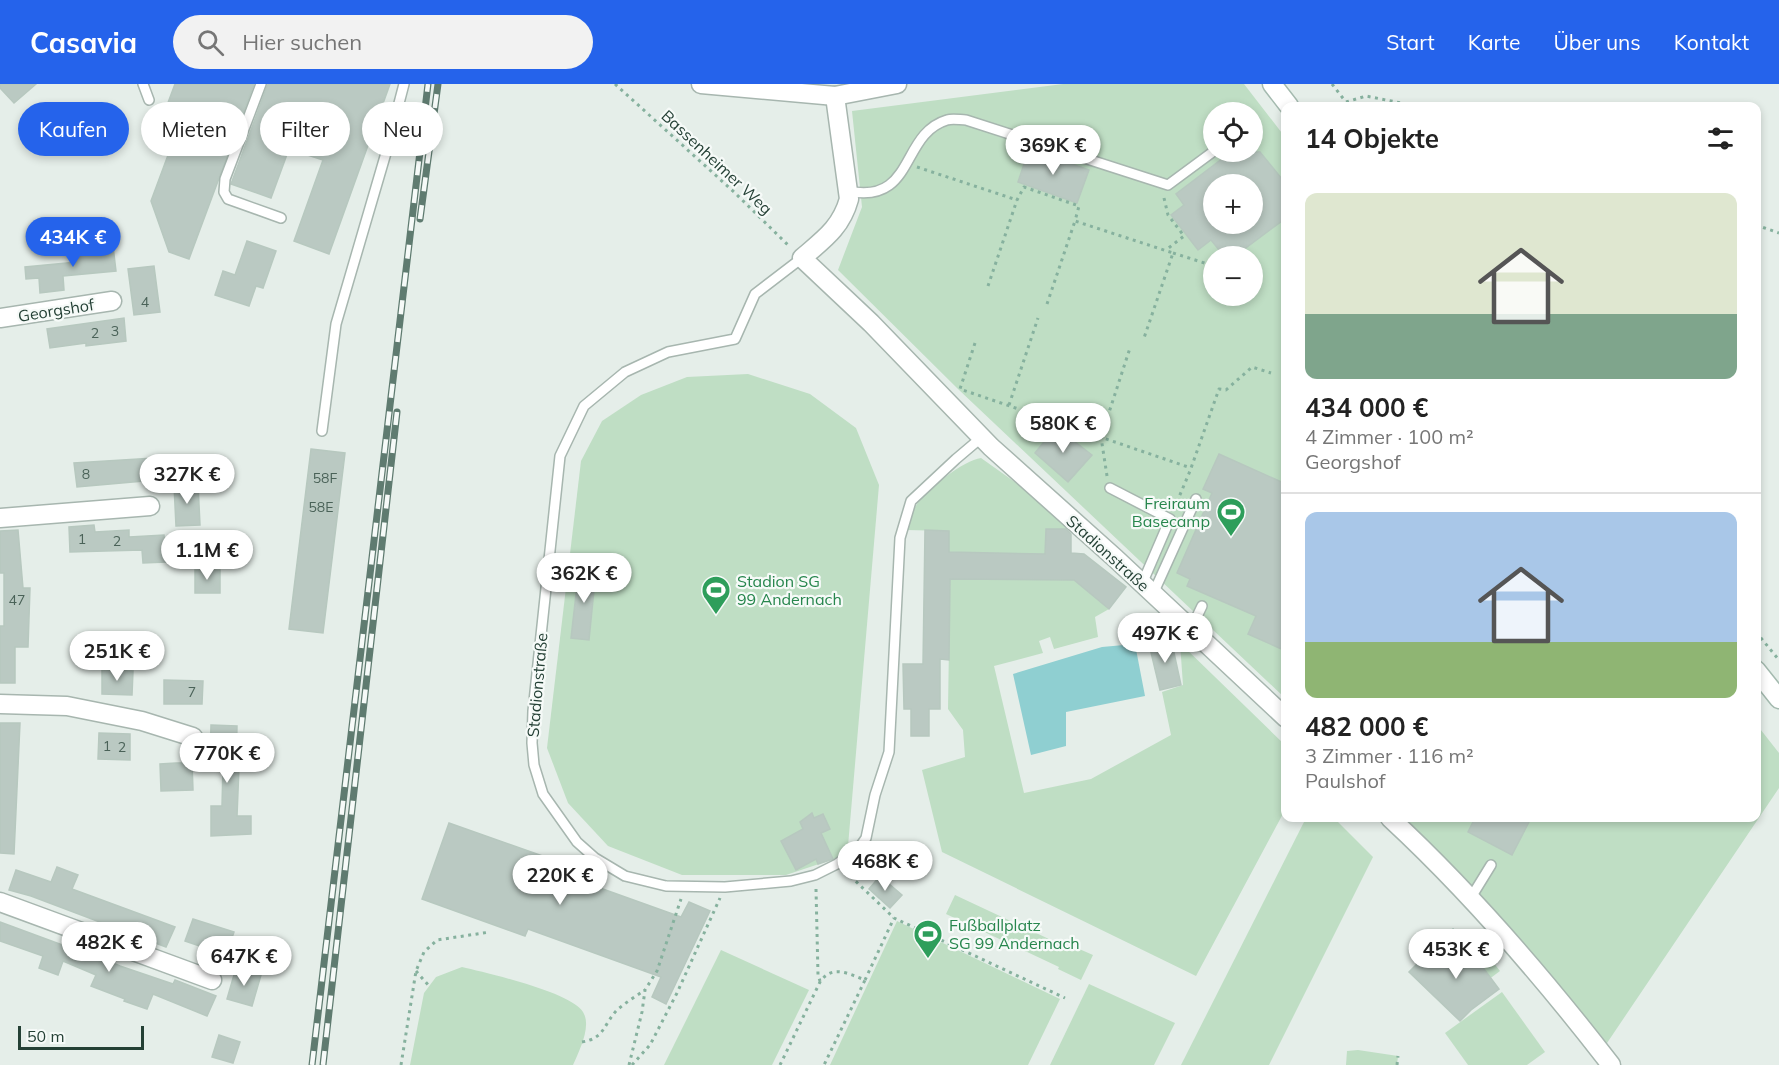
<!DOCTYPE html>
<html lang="de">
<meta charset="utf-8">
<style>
body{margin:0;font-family:Mulish,sans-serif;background:#f2f2f2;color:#222;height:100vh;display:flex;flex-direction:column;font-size:22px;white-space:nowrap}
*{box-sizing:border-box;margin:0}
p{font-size:20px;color:#767676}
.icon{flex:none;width:33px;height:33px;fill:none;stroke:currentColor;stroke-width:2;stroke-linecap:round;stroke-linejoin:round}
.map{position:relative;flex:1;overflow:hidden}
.panel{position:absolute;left:1281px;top:18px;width:480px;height:720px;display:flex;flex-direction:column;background:#fff;border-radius:12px;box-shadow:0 3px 9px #0003}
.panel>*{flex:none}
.guide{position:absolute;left:18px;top:18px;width:570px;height:54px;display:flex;gap:12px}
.tools{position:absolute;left:1203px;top:18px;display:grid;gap:12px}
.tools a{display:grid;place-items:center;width:60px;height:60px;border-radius:50%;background:#fff;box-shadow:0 3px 9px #0003;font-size:30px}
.scale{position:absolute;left:18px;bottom:15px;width:126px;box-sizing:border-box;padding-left:6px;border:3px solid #244035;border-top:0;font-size:16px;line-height:21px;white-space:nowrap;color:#244035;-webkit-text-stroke:4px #f6faf8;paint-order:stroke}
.price{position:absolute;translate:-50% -51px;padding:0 14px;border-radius:21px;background:#fff;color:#222;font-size:20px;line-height:39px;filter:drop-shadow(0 2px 3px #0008)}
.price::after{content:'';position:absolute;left:50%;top:36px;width:18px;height:14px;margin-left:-9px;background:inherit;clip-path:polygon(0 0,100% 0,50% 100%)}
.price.on{background:#2563eb;color:#fff}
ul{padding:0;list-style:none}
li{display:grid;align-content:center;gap:12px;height:318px;padding:0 24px}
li+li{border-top:2px solid #e0e0e0}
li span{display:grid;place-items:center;height:186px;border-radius:12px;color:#555}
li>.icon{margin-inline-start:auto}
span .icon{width:108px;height:108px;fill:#fffc;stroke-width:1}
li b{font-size:26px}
h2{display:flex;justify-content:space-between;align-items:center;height:72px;padding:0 24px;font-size:26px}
.pill{padding:0 21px;border-radius:27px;background:#fff;box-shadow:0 3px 9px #0003;font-size:21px;line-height:54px}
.pill.on{background:#2563eb;color:#fff}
header{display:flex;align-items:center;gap:36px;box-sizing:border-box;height:84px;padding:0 30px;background:#2563eb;color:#fff}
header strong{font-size:28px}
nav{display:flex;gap:33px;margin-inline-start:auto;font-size:21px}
.search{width:420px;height:54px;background:#f2f2f2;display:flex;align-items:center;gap:15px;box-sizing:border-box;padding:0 21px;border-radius:33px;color:#767676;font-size:22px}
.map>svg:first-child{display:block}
</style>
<header>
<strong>Casavia</strong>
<div class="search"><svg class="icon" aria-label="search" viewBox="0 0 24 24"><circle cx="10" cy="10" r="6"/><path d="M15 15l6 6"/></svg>Hier suchen</div>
<nav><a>Start</a><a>Karte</a><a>Über uns</a><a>Kontakt</a></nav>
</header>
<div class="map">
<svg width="1779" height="981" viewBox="0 0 1779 981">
<rect width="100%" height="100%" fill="#e5eee9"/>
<!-- green -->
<g fill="#bfdec4" fill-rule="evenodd">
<path d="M1063,0H1244L1285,53V614L958,305L838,186L862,123L852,27ZM1214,28H1252V68H1214ZM1214,100H1252V140H1214ZM1214,172H1252V212H1214Z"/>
<path d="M748,290L810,310L856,344L879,401L848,762L837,774L786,791H682L608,762L568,719L547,664L581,377L602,337L641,311L687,293Z"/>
<path d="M981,374L1033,411L1071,445H1046L1045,470L949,468V447L906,446C910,438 912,427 917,420C927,405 964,376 981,374Z"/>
<path d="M950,495L1074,496L1109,525L1095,533L1098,553L1054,565L1050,553L1039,557L1043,569L994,582L1024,709L1091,695L1171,651L1162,608L1183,601L1180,559L1285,661V726L1196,892L942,768L922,686L965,673L963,646L948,625Z"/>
<path d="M1757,641L1779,669V704L1605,962L1402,734H1756Z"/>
<path d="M1306,734H1334L1373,773L1269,981H1181Z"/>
<path d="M955,811L1068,864L1070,861L1093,871L1081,896L1058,885L1059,883L946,830Z"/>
<path d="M897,837L1060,915L1028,981H830Z"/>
<path d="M1454,850L1462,861L1447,872L1439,861Z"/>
<path d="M1482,864L1500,887L1488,896L1470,873Z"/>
<path d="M721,866L809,906L772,981H664Z"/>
<path d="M462,883C487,889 571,908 583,928C592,942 579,967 573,981H410L424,909L436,893Z"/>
<path d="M1089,900L1175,939L1154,981H1050Z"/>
<path d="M1502,908L1545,968L1527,981H1468L1445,949Z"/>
<path d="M1358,966L1398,972L1397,981H1346L1347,967Z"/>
</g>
<!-- water -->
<path fill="#8fcfd1" d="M1135,560L1145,612L1066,628V662L1031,671L1013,590L1102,563Z"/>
<!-- building -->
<g fill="#bac9c2" stroke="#b7c8bf" stroke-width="1.5" fill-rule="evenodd">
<path d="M0,0H36L14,19L0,4Z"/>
<path d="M175,0H254L189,175L169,168L151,117L174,55L157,48Z"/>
<path d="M268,0H390L329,170L294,157L323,76L289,65L271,114L231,100Z"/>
<path d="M1029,65L1089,86L1077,119L1018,98Z"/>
<path d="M1231,68H1260L1286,100V134L1235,172H1224L1211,156L1198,166L1171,131L1184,121L1176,110ZM1214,100H1252V140H1214Z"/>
<path d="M247,157L276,167L263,204L256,202L249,222L215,211L223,187L235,191Z"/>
<path d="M113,162L116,187L63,192L64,206L40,209L39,194L26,195L25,183L77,178L76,166Z"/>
<path d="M154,182L160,228L134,231L128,185Z"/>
<path d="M124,234L126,257L86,262V259L50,264L47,245Z"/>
<path d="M1056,343L1092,371L1068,398L1035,369Z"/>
<path d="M311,365L345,369L323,549L289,545Z"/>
<path d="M1219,370L1286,400V567L1248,550L1256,532L1187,502L1190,495L1177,489L1212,409L1203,405Z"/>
<path d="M154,374L155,396L77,403L74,379Z"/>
<path d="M198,400L200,441L176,442L174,401Z"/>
<path d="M94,441L95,448L129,446V453L164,451L166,478L143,479L142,466L70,468L69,443Z"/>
<path d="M1046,445H1066L1071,450V469L1084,470L1126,503L1109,525L1074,496L950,495L949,576L940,575V625H929V652H911V625H904L903,580H923L925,446L949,447V468L1045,470Z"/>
<path d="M18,446L23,504H30L28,563H15V599H0V542H4V489H0V447Z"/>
<path d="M579,484L596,486L589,556L571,554Z"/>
<rect x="195" y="486" width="25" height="23"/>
<path d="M1171,555L1181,601L1160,606L1149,560Z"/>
<path d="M102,586L133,587L132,611L102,610Z"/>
<path d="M164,596L203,597L202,620H164Z"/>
<path d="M0,639H20L14,770L0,769Z"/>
<path d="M211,641L237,642L236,683H239L237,732H251V750L211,752V722H222L223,681H210Z"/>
<path d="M99,649L130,650V676L98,675Z"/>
<path d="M176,679H192L193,706L161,707L160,680Z"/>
<path d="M812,729L814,734L823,730L830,745L821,749L833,775L818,780L816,775L796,786L781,757L803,745L800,738Z"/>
<path d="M1475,734H1531L1512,771L1468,748Z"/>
<path d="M449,739L551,775L547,785L681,833L689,818L710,827L666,920L652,913L661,893L528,845L525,852L422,815Z"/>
<path d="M57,783L78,791L72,805L175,843L166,863L31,812L9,806L16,786L51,798Z"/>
<path d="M880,792L902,811L890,824L869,805Z"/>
<path d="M193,835L234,848L226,871L185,857Z"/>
<path d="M0,838L84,869L85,867L120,882L173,900L175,896L216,912L207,932L153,910L147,925L124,917L125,915L91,902L96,891L63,877L58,891L39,884L43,872L0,857Z"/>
<path d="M1464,858L1499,905L1471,926L1460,937L1409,888L1429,868L1436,878Z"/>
<path d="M236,884L261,891L252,922L227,915Z"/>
<path d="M219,951L240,958L233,979L212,973Z"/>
</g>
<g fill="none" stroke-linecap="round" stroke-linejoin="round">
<!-- lane casing -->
<g stroke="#a7b6af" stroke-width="12">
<g id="lane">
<path d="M143,0L149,16"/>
<path d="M261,0L225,95L224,108L228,115L281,134"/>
<path d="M848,107C915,121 900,50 947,36C953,34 960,36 966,36L1168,101L1214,67"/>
<path d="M802,174L755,210L735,255L668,268L625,288L584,322L560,372L533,627L532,659L534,681L543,710L577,758L595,774L625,792L666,802L725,803L791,797L815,791L837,780L859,764L866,754L875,711L889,668L900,454L911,417L956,375L982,353"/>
<path d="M322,347L336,240L386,69L404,0"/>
<path d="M1110,404L1170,435L1142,500"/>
<path d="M1153,510L1196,415"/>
<path d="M1191,545L1202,522"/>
<path d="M1469,813L1475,807L1491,781"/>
</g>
</g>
<!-- street casing -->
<g stroke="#a7b6af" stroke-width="21">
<g id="street">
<path d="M701,0L835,12L897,0"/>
<path d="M835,12L849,115C841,144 823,156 802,174L871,239L991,363L1115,474L1286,634"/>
<path d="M0,234L112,217"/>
<path d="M0,434L150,422"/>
<path d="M0,620L67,622L142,637L193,653"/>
<path d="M1390,734C1471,809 1543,893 1611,981"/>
<path d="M0,818L212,896"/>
</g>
</g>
<!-- secondary casing -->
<g stroke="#a4baaf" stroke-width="21">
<g id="secondary">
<path d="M1272,0L1289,22"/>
<path d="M1756,586L1779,615"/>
</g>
</g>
<!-- path -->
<g stroke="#86b19e" stroke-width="3" stroke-dasharray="3 4.5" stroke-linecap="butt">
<path d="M615,0L734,108L790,163"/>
<path d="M1332,0L1349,22"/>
<path d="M1346,18L1366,12L1416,22"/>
<path d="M917,83L1017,116"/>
<path d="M1164,114L1168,131L1184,152L1166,166"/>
<path d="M1756,141L1779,149"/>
<path d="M1173,169L1214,182"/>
<path d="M988,202L1017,116L1024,103L1079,122L1075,137L1173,169L1144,254"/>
<path d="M1047,220L1075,137"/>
<path d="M975,259L960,305L1191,384"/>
<path d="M1009,321L1038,234"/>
<path d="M1107,392L1101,353L1130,264"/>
<path d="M1174,425L1190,387L1219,305L1226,306L1252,283L1271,289"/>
<path d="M1756,548L1779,576"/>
<path d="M845,787L894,834L1065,914"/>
<path d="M816,805L818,891L820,897"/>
<path d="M1452,845L1468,869"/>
<path d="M1423,866L1435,883"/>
<path d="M1468,869L1486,856"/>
<path d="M416,887L429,902"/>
<path d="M865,896L894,834"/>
<path d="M582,958C605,954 603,941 617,926C625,919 636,912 645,906"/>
<path d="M401,981L416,887L424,868L437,856L490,848"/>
<path d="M629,981L642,928L645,906L657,887L681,815"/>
<path d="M632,981L650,961L677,909L720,814"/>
<path d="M780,981L820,898C832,880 849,890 865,896L824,981"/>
<path d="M1397,981L1398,972"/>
</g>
<!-- lane -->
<use href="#lane" stroke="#fff" stroke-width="9"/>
<!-- street -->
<use href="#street" stroke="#fff" stroke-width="18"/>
<!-- secondary -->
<use href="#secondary" stroke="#fff" stroke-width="18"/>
<!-- rail casing -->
<g stroke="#5f7b70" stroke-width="7">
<g id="rail">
<path d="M420,135L438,0"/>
<path d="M312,981L428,0"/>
<path d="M323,981L397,328"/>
</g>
</g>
<!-- rail -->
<use href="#rail" stroke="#f6faf8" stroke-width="4.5" stroke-dasharray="14" stroke-linecap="butt"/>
</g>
<!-- icons -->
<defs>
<g id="stadium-pin" transform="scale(1.5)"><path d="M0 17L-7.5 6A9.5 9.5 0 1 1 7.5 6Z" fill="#2e9e5b" stroke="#f6faf8"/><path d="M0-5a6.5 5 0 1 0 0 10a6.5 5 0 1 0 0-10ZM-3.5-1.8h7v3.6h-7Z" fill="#fff"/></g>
</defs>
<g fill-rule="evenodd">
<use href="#stadium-pin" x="1231" y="428"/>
<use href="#stadium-pin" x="716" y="506"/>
<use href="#stadium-pin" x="928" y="850"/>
</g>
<g text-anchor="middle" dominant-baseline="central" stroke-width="4.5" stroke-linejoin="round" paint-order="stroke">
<!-- number labels -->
<g font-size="14" fill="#4a6258">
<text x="145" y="218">4</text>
<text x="115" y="247">3</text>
<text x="95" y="249">2</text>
<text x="86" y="390">8</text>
<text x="325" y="394">58F</text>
<text x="321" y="423">58E</text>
<text x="82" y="455">1</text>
<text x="117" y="457">2</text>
<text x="17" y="516">47</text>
<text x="192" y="608">7</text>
<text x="107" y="662">1</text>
<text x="122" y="663">2</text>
</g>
<!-- street labels -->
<g font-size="16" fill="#244035" stroke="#f6faf8">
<text transform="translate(717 78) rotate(43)">Bassenheimer Weg</text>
<text transform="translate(56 226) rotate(-9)">Georgshof</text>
<text transform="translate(1108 469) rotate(42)">Stadionstraße</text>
<text transform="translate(537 601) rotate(-85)">Stadionstraße</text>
</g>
<!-- leisure labels -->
<g font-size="16" fill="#27864d" stroke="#f6faf8" text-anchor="start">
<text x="1210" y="419" text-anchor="end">Freiraum<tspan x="1210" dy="18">Basecamp</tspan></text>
<text x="737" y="497">Stadion SG<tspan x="737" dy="18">99 Andernach</tspan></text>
<text x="949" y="841">Fußballplatz<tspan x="949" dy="18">SG 99 Andernach</tspan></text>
</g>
</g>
</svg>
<div class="tools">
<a><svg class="icon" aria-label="locate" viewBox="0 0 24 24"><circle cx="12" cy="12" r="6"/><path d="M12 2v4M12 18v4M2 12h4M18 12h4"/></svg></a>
<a>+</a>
<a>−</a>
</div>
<div class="scale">50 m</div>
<b class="price" style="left:1053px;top:92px">369K €</b>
<b class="price on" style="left:73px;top:184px">434K €</b>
<b class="price" style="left:1063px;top:370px">580K €</b>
<b class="price" style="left:187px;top:421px">327K €</b>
<b class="price" style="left:207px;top:497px">1.1M €</b>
<b class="price" style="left:584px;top:520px">362K €</b>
<b class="price" style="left:1165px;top:580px">497K €</b>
<b class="price" style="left:117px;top:598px">251K €</b>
<b class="price" style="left:227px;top:700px">770K €</b>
<b class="price" style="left:885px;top:808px">468K €</b>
<b class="price" style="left:560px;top:822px">220K €</b>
<b class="price" style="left:109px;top:889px">482K €</b>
<b class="price" style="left:1456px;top:896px">453K €</b>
<b class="price" style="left:244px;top:903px">647K €</b>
<div class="guide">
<a class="pill on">Kaufen</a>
<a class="pill">Mieten</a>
<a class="pill">Filter</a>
<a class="pill">Neu</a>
</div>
<section class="panel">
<h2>14 Objekte<svg class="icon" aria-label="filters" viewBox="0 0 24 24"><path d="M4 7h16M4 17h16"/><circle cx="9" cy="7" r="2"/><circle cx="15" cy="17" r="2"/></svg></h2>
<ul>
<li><span style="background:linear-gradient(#dfe7d0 65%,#7fa58c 0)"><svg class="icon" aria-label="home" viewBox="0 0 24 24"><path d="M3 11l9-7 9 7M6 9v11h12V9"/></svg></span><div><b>434 000 €</b><p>4 Zimmer · 100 m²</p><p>Georgshof</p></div></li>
<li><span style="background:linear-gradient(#a9c7e8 70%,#8fb573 0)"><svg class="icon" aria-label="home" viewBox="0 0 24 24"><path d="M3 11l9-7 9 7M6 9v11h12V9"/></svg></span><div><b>482 000 €</b><p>3 Zimmer · 116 m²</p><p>Paulshof</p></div></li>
</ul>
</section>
</div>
